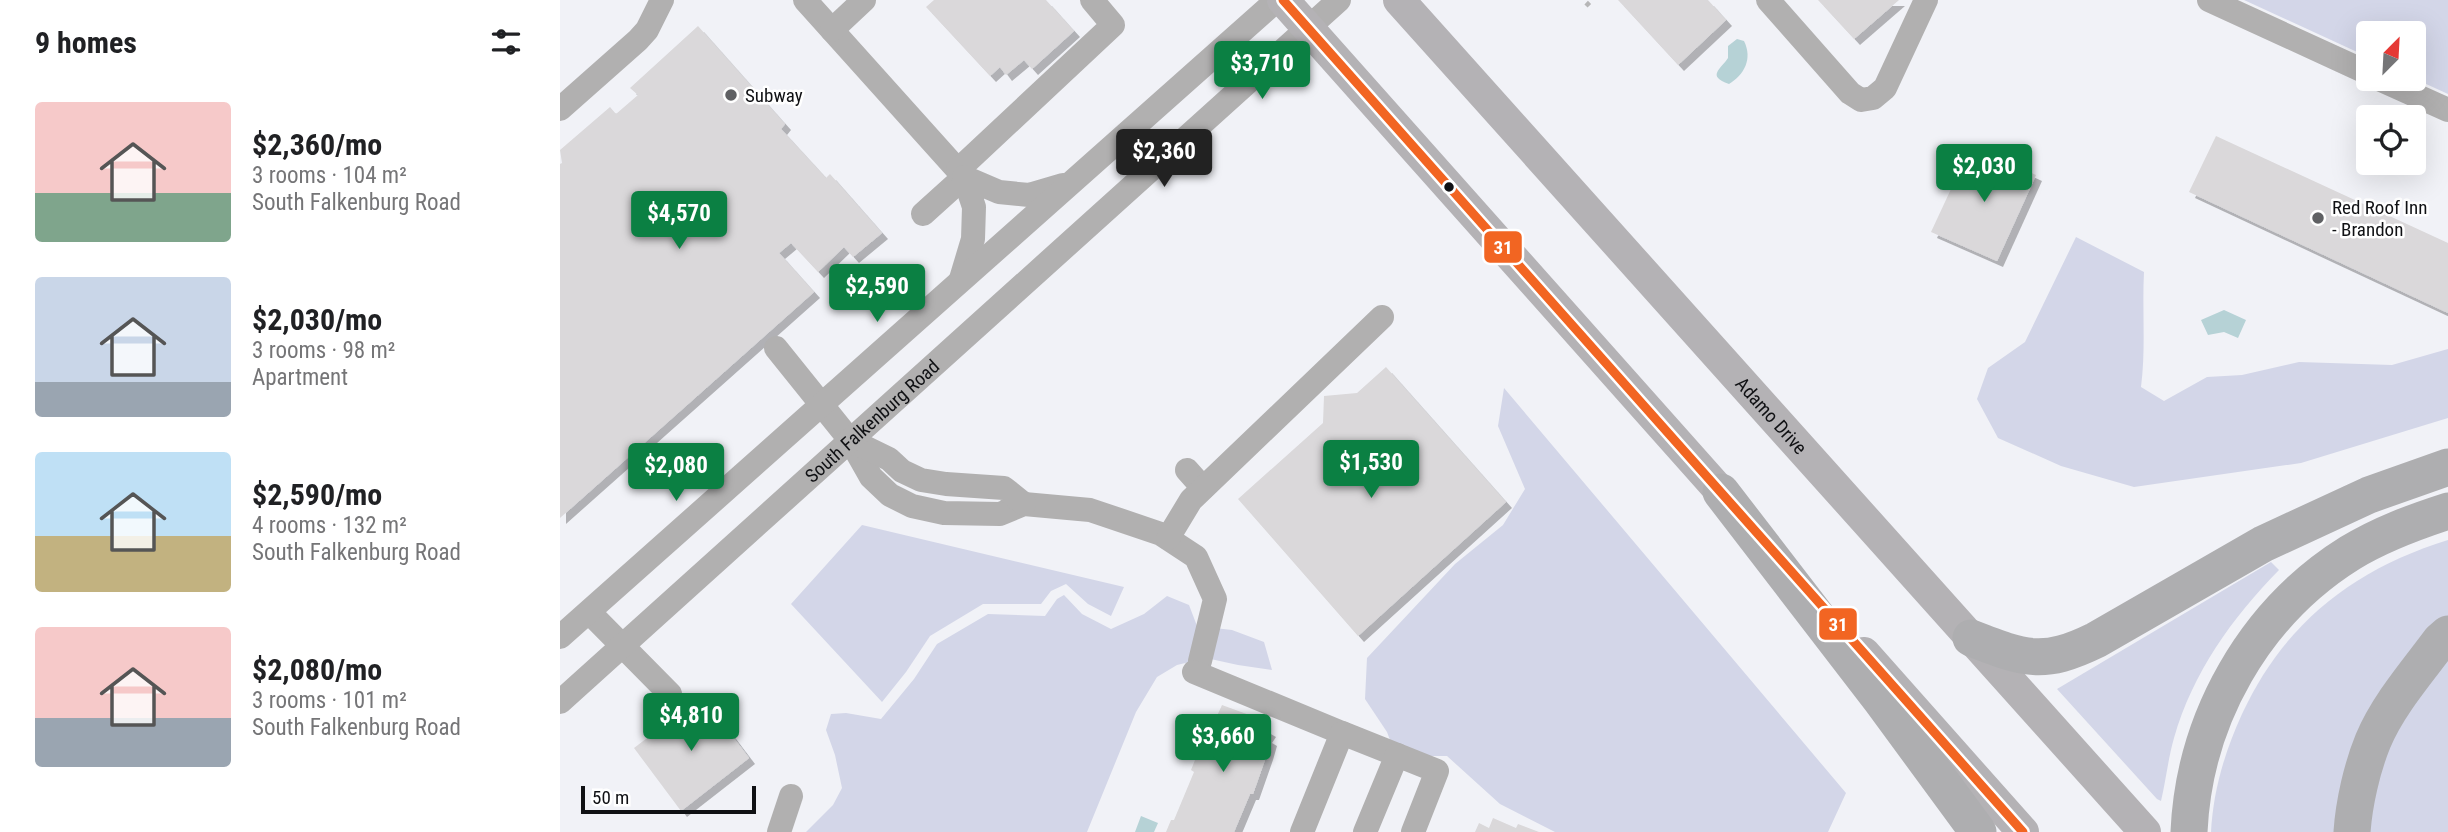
<!DOCTYPE html>
<meta charset="utf-8">
<style>
body{margin:0;font-family:"Roboto Condensed",sans-serif;background:#f6f6f6;color:#202124;height:100vh;display:flex;flex-direction:column;font-size:26px;white-space:nowrap}
*{box-sizing:border-box;margin:0}
p{font-size:23px;color:#757577}
.icon{flex:none;width:38px;height:38px;fill:none;stroke:currentColor;stroke-width:2;stroke-linecap:round;stroke-linejoin:round}
.map{position:relative;flex:1;overflow:hidden}
.details{display:flex;flex-direction:column;background:#fff;width:560px}
.details>*{flex:none}
.needle{width:46px;rotate:24deg}
.tools{position:absolute;left:1796px;top:21px;display:grid;gap:14px}
.tools a{display:grid;place-items:center;width:70px;height:70px;border-radius:7px;background:#fff;box-shadow:0 7px 28px #0002;font-size:35px}
.scale{position:absolute;left:21px;bottom:18px;width:175px;box-sizing:border-box;padding-left:7px;border:4px solid #101114;border-top:0;font-size:19px;line-height:24px;white-space:nowrap;color:#101114;-webkit-text-stroke:5px #fff;paint-order:stroke}
.price{position:absolute;translate:-50% -60px;padding:0 16px;border-radius:7px;background:#0b8043;color:#fff;font-size:23px;line-height:46px;filter:drop-shadow(0 2px 4px #0008)}
.price::after{content:'';position:absolute;left:50%;top:42px;width:21px;height:16px;margin-left:-10px;background:inherit;clip-path:polygon(0 0,100% 0,50% 100%)}
.price.selected{background:#222;color:#fff}
ul{padding:0;list-style:none}
li{display:flex;align-items:center;gap:21px;height:175px;padding:0 35px}
li span{display:grid;place-items:center;flex:none;width:196px;height:140px;border-radius:7px;color:#555}
li>.icon{margin-inline-start:auto}
span .icon{width:84px;height:84px;fill:#fffc;stroke-width:1}
li b{font-size:30px}
h2{display:flex;justify-content:space-between;align-items:center;height:84px;padding:0 35px;font-size:30px}
main{display:flex;flex:1;min-height:0}
.map>svg:first-child{display:block}
</style>
<main>
<section class="details">
<h2>9 homes<svg class="icon" aria-label="filters" viewBox="0 0 24 24"><path d="M4 7h16M4 17h16"/><circle cx="9" cy="7" r="2"/><circle cx="15" cy="17" r="2"/></svg></h2>
<ul>
<li><span style="background:linear-gradient(#f6c9c9 65%,#7fa58c 0)"><svg class="icon" aria-label="home" viewBox="0 0 24 24"><path d="M3 11l9-7 9 7M6 9v11h12V9"/></svg></span><div><b>$2,360/mo</b><p>3 rooms · 104 m²</p><p>South Falkenburg Road</p></div></li>
<li><span style="background:linear-gradient(#c9d6e8 75%,#9aa5b1 0)"><svg class="icon" aria-label="home" viewBox="0 0 24 24"><path d="M3 11l9-7 9 7M6 9v11h12V9"/></svg></span><div><b>$2,030/mo</b><p>3 rooms · 98 m²</p><p>Apartment</p></div></li>
<li><span style="background:linear-gradient(#bfe0f5 60%,#c2b280 0)"><svg class="icon" aria-label="home" viewBox="0 0 24 24"><path d="M3 11l9-7 9 7M6 9v11h12V9"/></svg></span><div><b>$2,590/mo</b><p>4 rooms · 132 m²</p><p>South Falkenburg Road</p></div></li>
<li><span style="background:linear-gradient(#f6c9c9 65%,#9aa5b1 0)"><svg class="icon" aria-label="home" viewBox="0 0 24 24"><path d="M3 11l9-7 9 7M6 9v11h12V9"/></svg></span><div><b>$2,080/mo</b><p>3 rooms · 101 m²</p><p>South Falkenburg Road</p></div></li>
</ul>
</section>
<div class="map">
<svg width="1888" height="832" viewBox="0 0 1888 832">
<defs>
<filter id="shadow"><feDropShadow dx="6" dy="6" stdDeviation="0" flood-color="#0004"/></filter>
</defs>
<rect width="100%" height="100%" fill="#f1f2f7"/>
<!-- green -->
<g fill="#d3d6e8">
<path d="M1684,0H1888V94L1853,78V33H1808V57Z"/>
<path d="M1516,237L1584,272C1582,310 1586,348 1581,387L1604,401L1647,377L1682,375L1739,362L1832,365L1888,349V418L1741,463L1574,487L1501,466L1438,438L1417,399L1428,368L1465,342Z"/>
<path d="M944,388L1286,793L1268,832H995L940,804L887,756H836L827,732L805,699L807,658L895,564L943,525L965,489L938,426Z"/>
<path d="M302,525L564,587L551,616L528,604L506,584L491,591L481,604H423L370,636L346,672L322,702L231,604Z"/>
<path d="M1888,540V617L1780,832H1651C1653,791 1665,751 1682,714C1724,623 1794,569 1888,540Z"/>
<path d="M1711,562L1719,570C1672,618 1633,672 1614,738C1608,759 1606,780 1601,801L1597,799L1497,689Z"/>
<path d="M504,595L522,614L551,629L584,614L607,596L629,605L637,626L672,630L704,642L712,670L678,665L646,658L617,665L597,677L576,712L527,832H246L273,805L282,788L275,755L266,730L271,714L286,713L321,719L354,679L377,644L428,614L485,616L497,599Z"/>
<path d="M1888,649V832H1804L1824,753Z"/>
</g>
<!-- water -->
<g fill="#b6d2d6">
<path d="M1177,39L1184,41C1193,59 1184,75 1169,84C1146,76 1161,69 1168,58V46Z"/>
<path d="M1664,310L1686,320L1678,338L1664,332L1648,335L1641,320Z"/>
<path d="M581,816L598,823L594,832H575Z"/>
</g>
<!-- building -->
<g fill="#dad8da" filter="url(#shadow)">
<path d="M374,0H486L514,31L472,69L464,60L446,75L440,67L430,76L366,7Z"/>
<path d="M1058,0H1148L1166,20L1118,65Z"/>
<path d="M1258,0H1339L1294,39Z"/>
<path d="M138,26L225,124L221,129L266,178L270,174L322,233L293,257L284,247L258,272L231,243L219,253L254,292L0,518V164L2,163L0,150L50,107L56,114L78,95L70,88Z"/>
<path d="M1656,136L1888,243V313L1629,192Z"/>
<path d="M1411,146L1476,175L1437,261L1371,232Z"/>
<path d="M826,367L946,502L798,636L678,499L763,423L764,396L797,393Z"/>
<path d="M142,696L189,758L121,811L74,748Z"/>
<path d="M662,705L703,720L701,726L710,731L706,737L711,740L707,754L693,794H690L674,832H606L611,820H614L634,772L631,770L647,730L651,729Z"/>
<path d="M933,818L956,828L958,824L979,832H915L919,823L929,828Z"/>
</g>
<g fill="none" stroke-linecap="round" stroke-linejoin="round">
<!-- path -->
<path stroke="#b6b6b7" stroke-width="4.5" stroke-dasharray="5 5" stroke-linecap="butt" d="M1026,6L1032,0"/>
<!-- minor -->
<g stroke="#b1b0b0" stroke-width="24">
<path d="M245,0L404,177L363,214"/>
<path d="M1208,0L1290,93L1301,100L1313,98L1325,88L1366,0"/>
<path d="M1649,0L1808,73"/>
<path d="M272,30L304,0"/>
<path d="M1819,79L1888,110"/>
<path d="M0,109L78,40L87,30L102,0"/>
<path d="M398,170L553,25L532,0"/>
<path d="M401,279L413,239L414,207L404,177L439,192L469,195L503,185"/>
<path d="M216,348L290,440L311,477L330,495L352,506L384,513L440,514L464,504L530,510L601,534L636,557L655,599L640,661"/>
<path d="M290,440L329,459L342,471L361,480L386,484L444,488L464,504"/>
<path d="M627,470L643,488"/>
<path d="M608,538L631,500L822,317"/>
<path d="M29,612L110,694"/>
<path d="M0,637L717,0"/>
<path d="M634,672L782,733"/>
<path id="s1" d="M0,702L779,0"/>
<path d="M219,832L231,796"/>
<path d="M742,832L782,733L837,755"/>
<path d="M805,832L837,755L877,771L853,832"/>
</g>
<!-- major -->
<g stroke="#b4b2b5" stroke-width="32">
<path d="M723,0L1176,509"/>
<path id="s2" d="M839,0L1585,832"/>
<path d="M1304,653L1463,832"/>
</g>
<!-- highway -->
<g stroke="#aeaeb0" stroke-width="37">
<path d="M1161,492L1321,700L1418,832"/>
<path d="M1411,638C1465,659 1483,666 1536,640L1703,544L1809,495L1888,467"/>
<path d="M1629,832C1634,719 1694,613 1790,553C1821,534 1854,522 1888,511"/>
<path d="M1792,832C1794,803 1802,768 1813,741C1828,705 1857,672 1880,641L1888,634"/>
</g>
<!-- bus-1 casing -->
<g stroke="#fff" stroke-width="14">
<path id="bus-1" d="M723,0L1463,832"/>
</g>
<!-- bus-1 -->
<use href="#bus-1" stroke="#f26522" stroke-width="9"/>
</g>
<!-- markers -->
<g fill="#5f6063" stroke="#fff" stroke-width="2.5">
<circle cx="171" cy="95" r="7"/>
<circle cx="1758" cy="218" r="7"/>
</g>
<circle fill="#101114" stroke="#fff" stroke-width="2.5" cx="889" cy="187" r="6"/>
<g text-anchor="middle" dominant-baseline="central" stroke-width="5" stroke-linejoin="round" paint-order="stroke">
<!-- poi labels -->
<g font-size="19" fill="#101114" stroke="#fff" text-anchor="start">
<text x="185" y="95">Subway</text>
<text x="1772" y="207">Red Roof Inn<tspan x="1772" dy="22">- Brandon</tspan></text>
</g>
<!-- street labels -->
<g font-size="19" fill="#101114" stroke="#fff">
<text stroke="none"><textPath href="#s2" startOffset="558">Adamo Drive</textPath></text>
<text stroke="none"><textPath href="#s1" startOffset="420">South Falkenburg Road</textPath></text>
</g>
</g>
<g stroke="#fff" stroke-width="2.5">
<rect x="923" y="230" width="40" height="34" rx="7" fill="#f26522"/>
<rect x="1258" y="607" width="40" height="34" rx="7" fill="#f26522"/>
</g>
<g font-size="19" text-anchor="middle" font-weight="bold" fill="#fff">
<text x="943" y="254">31</text>
<text x="1278" y="631">31</text>
</g>
</svg>
<div class="tools">
<a><svg class="needle" viewBox="-14 -14 28 28"><path d="M0-13l5 13h-10z" fill="#e53935"/><path d="M0 13l5-13h-10z" fill="#757577"/></svg></a>
<a><svg class="icon" aria-label="locate" viewBox="0 0 24 24"><circle cx="12" cy="12" r="6"/><path d="M12 2v4M12 18v4M2 12h4M18 12h4"/></svg></a>
</div>
<div class="scale">50 m</div>
<b class="price" style="left:702px;top:101px">$3,710</b>
<b class="price selected" style="left:604px;top:189px">$2,360</b>
<b class="price" style="left:1424px;top:204px">$2,030</b>
<b class="price" style="left:119px;top:251px">$4,570</b>
<b class="price" style="left:317px;top:324px">$2,590</b>
<b class="price" style="left:811px;top:500px">$1,530</b>
<b class="price" style="left:116px;top:503px">$2,080</b>
<b class="price" style="left:131px;top:753px">$4,810</b>
<b class="price" style="left:663px;top:774px">$3,660</b>
</div>
</main>
